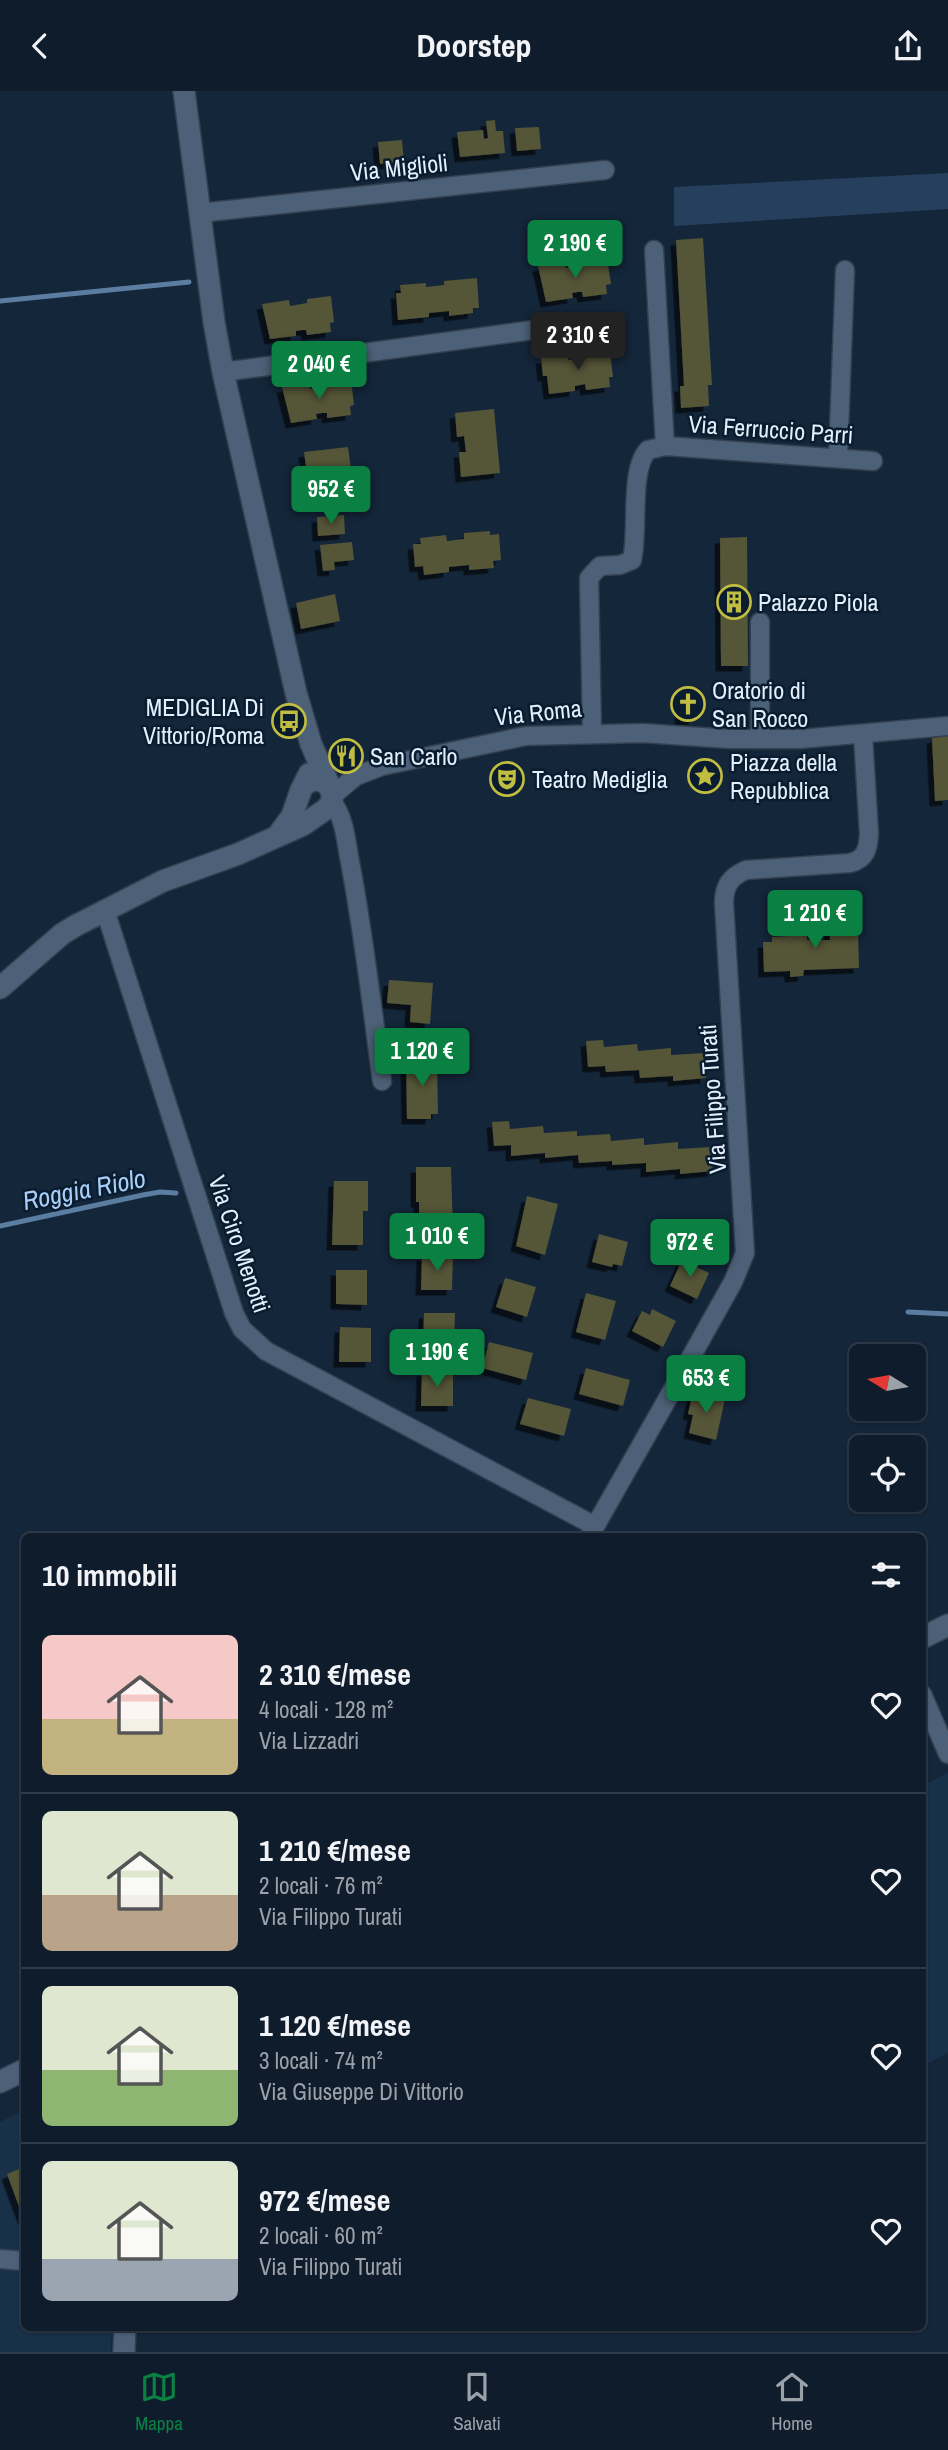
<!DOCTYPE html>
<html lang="it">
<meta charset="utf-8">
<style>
body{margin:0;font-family:"Archivo Narrow",sans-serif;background:#1d2938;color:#f1f3f6;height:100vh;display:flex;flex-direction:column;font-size:26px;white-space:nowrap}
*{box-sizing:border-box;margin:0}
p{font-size:23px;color:#9ba1a9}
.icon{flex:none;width:38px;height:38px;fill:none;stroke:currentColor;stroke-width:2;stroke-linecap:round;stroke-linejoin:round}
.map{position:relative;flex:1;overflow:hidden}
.drawer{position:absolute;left:21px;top:1442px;width:905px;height:798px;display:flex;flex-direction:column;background:#0f1c2c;border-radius:10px;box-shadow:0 2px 5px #0004,0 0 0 2px #2f3a48}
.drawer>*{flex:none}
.needle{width:46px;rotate:281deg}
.tools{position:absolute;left:849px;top:1253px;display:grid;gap:14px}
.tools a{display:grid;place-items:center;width:77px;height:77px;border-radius:10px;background:#0f1c2c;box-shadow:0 2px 5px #0004,0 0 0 2px #2f3a48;font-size:35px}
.price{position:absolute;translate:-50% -60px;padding:0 16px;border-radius:7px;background:#0b8043;color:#fff;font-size:23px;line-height:46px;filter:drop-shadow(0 2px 4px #0008)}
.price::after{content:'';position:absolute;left:50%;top:42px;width:21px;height:16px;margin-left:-10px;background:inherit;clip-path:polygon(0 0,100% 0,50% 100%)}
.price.selected{background:#222;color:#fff}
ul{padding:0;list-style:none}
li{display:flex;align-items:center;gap:21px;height:175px;padding:0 21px}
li+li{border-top:2px solid #2f3a48}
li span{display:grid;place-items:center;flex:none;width:196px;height:140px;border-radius:10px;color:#555}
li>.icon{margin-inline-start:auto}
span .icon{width:84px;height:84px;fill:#fffc;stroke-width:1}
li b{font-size:30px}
h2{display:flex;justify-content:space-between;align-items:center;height:84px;padding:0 21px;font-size:30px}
header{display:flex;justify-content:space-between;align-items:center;height:91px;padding:0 21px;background:#0f1c2c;font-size:32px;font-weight:700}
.dock{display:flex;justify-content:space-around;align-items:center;height:98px;border-top:2px solid #2f3a48;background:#0f1c2c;font-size:19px;color:#9ba1a9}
.dock a{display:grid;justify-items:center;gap:4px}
.dock .selected{color:#0b8043}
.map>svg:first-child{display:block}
</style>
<header><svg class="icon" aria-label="back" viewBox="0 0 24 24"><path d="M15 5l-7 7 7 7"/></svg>Doorstep<svg class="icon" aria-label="share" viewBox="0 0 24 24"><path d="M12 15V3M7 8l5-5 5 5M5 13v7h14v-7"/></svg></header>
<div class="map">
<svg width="948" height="2261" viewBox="0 0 948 2261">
<defs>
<filter id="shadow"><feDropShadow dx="-5.5" dy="5.5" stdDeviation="0" flood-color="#0009"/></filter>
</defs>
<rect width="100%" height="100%" fill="#14263a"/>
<!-- built -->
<g fill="#193049">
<path d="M948,1682V1962L922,1975V1695Z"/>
<path d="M24,2019V2236L112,2237L111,2261H0V2031Z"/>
</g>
<!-- green -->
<path fill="#253f5c" d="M948,82V118L674,135V96Z"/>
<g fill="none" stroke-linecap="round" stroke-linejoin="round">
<!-- stream -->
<g stroke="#5b7da0" stroke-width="5">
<path d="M0,210L189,191"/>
<path d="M0,1135L143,1104L160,1101L176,1102"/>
<path d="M908,1221L948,1223"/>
</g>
</g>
<!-- building -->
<g fill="#545437" filter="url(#shadow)">
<path d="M495,29L496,40H503L505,62L460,66L457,41L483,39L484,48L488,47L486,30Z"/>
<path d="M539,36L541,58L517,60L515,37Z"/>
<path d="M402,49L404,71L380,73L378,51Z"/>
<path d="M703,147L712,294H708L709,315L681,317L680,295H684L676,149Z"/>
<path d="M607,167L611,193L606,194L607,203L583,206L582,201H578L572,202L573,207L546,211L538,175L565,171L566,177L584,174L583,170Z"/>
<path d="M477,187L479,217H473V222L449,225V220L429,222V226L398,229L396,202H401L400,194L426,192V196L444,194V190Z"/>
<path d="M331,205L334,231L330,232L331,241L307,244L306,239H302L296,240V245L270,248L262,213L289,209L290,215L307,212V208Z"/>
<path d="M610,260L613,286H609L610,296L586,299L585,293L575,295V300L549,303L547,285H543L541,267L568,264V269L586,267V263Z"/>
<path d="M351,288L354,314L350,315L351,324L327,327V322H322L316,323L317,328L291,332L282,296L309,292L310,298L327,295V291Z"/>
<path d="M494,318L500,382L461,386L459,361H466L464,345L457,346L455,322Z"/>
<path d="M348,356L351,378L343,379L345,395L309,399L304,361Z"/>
<path d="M344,424L345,443L318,445L317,426Z"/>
<path d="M490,440V444L499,443L501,469L493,470L494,477L469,479V474L449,476V481L424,484L423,475L415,476L413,453H421L420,447L446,444L447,450L464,448V442Z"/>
<path d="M747,446L748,575H721L720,447Z"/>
<path d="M352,451L354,469L334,471L335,479L323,480L320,454Z"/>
<path d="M335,503L340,530L301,538L296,512Z"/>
<path d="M682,598L696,599L694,629L680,628Z"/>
<path d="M948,644V709L935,710L932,647Z"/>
<path d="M852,821V837H858L859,877L804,879L803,885L790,886V880L764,881L763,851H772V846L807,844V849H830L829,822Z"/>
<path d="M389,889L433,892L430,933L410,931L411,914L387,912Z"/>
<path d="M603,949L604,956L637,953L638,960L671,957V964L705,962L706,987L673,990V985L640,987L639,979L606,981L605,975L588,976L586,950Z"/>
<path d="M430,966V971H437L438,1023H431V1028H407L406,967Z"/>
<path d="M509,1030L510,1038L543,1035L544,1042L577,1040V1045L610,1043L611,1050L644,1047V1054L678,1051V1058L711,1056L713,1080L680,1083V1078L646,1081V1072L612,1074V1070L579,1072L578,1064L545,1067V1062L511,1065V1054L494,1055L492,1031Z"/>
<path d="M416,1076H451L453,1140H419V1111H416Z"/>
<path d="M334,1090H368V1120H363V1154H332Z"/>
<path d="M527,1105L558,1113L545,1164L516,1155Z"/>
<path d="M599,1143L628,1151L622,1175L613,1173L612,1176L592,1171Z"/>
<path d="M422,1164H453L452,1199H421Z"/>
<path d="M682,1169L709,1182L697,1208L670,1195Z"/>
<path d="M336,1179H367V1214L336,1213Z"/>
<path d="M505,1187L536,1196L527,1226L496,1216Z"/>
<path d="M586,1202L616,1210L605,1249L576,1241Z"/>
<path d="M652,1218L676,1230L663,1256L632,1240L642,1220L650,1224Z"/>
<path d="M424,1222H455L454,1257H423Z"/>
<path d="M340,1236L371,1237V1271H339Z"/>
<path d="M489,1251L533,1262L526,1289L482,1277Z"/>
<path d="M586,1277L630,1289L623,1315L579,1303Z"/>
<path d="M422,1280L453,1281V1315H421Z"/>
<path d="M693,1301L725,1308L716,1349L689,1342L693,1324L688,1323Z"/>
<path d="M528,1307L571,1318L564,1345L520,1333Z"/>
<path d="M24,2076V2129L7,2083Z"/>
</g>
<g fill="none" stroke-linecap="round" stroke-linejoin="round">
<!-- street casing -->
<g stroke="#334050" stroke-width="21">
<g id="street">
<path d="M199,122L605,79"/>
<path d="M223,281L585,232"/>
<path d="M665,355L873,370"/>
<path d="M838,366L845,179"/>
<path d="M592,642L589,487L600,475L620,474L632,469C639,440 629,379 648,359L665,355L654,159"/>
<path d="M760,648V531"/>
<path d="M332,705L356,685L382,675L526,645L643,642L729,648H800L948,635"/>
<path d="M332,711C345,727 346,751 350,771C364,844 372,917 382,990"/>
<path d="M105,819L234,1222L242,1238L266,1260L595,1435"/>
<path d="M589,1446L677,1291L733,1191L745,1162L724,812C724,795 730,786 746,779L850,772C866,768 868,758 869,743L863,644"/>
<path d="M922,1603L948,1663"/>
<path d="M0,2168L24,2170"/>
</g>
</g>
<!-- secondary casing -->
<g stroke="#334050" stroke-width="24">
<g id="secondary">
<path d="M184,0L214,231L223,281L296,602L311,653L331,698"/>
<path d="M278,744L292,725L301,699L309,683"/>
<path d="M0,897L62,843L75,835L163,790L238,763L303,734L326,718L332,711C334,692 318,683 304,694"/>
<path d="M922,1547L948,1534"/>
<path d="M0,1991L24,1979"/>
<path d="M124,2261L125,2236"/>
</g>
</g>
<!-- street -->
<use href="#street" stroke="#4c6177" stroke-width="18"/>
<!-- secondary -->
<use href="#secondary" stroke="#4c6177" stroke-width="21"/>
</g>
<!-- icons -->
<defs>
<g id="building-ring" transform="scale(1.75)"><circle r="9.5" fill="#0a1c30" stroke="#c1bd40" stroke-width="1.5"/><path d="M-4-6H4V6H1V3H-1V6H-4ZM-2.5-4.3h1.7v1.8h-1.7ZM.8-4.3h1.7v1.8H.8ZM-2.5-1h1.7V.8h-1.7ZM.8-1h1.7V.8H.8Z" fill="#c1bd40"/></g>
<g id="church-ring" transform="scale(1.75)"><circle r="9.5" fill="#0a1c30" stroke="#c1bd40" stroke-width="1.5"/><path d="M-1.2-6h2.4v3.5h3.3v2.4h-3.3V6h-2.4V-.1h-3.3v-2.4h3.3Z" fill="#c1bd40"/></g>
<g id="bus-ring" transform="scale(1.75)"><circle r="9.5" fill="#0a1c30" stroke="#c1bd40" stroke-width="1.5"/><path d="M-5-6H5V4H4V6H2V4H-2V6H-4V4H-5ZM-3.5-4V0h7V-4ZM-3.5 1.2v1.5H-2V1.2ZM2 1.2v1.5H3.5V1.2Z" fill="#c1bd40"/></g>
<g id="restaurant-ring" transform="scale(1.75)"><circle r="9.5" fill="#0a1c30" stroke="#c1bd40" stroke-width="1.5"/><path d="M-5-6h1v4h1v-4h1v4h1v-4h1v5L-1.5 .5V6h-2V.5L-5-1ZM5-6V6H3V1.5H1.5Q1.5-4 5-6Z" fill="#c1bd40"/></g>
<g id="sight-ring" transform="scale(1.75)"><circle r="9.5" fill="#0a1c30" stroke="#c1bd40" stroke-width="1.5"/><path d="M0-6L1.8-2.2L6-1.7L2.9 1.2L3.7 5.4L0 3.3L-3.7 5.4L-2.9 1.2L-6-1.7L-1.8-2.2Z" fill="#c1bd40"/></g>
<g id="theatre-ring" transform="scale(1.75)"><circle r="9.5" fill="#0a1c30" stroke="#c1bd40" stroke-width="1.5"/><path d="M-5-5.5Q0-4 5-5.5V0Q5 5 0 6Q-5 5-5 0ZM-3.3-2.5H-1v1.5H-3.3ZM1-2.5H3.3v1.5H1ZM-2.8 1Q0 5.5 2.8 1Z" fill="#c1bd40"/></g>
</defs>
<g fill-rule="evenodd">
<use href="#building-ring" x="734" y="511"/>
<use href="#church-ring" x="688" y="613"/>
<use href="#bus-ring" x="289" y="630"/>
<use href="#restaurant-ring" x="346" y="665"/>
<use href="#sight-ring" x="705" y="685"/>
<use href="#theatre-ring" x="507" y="688"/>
</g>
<g text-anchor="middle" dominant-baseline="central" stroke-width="5" stroke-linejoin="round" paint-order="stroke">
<!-- street labels -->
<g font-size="24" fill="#e3effc" stroke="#0a1c30">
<text transform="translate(399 76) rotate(-6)">Via Miglioli</text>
<text transform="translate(771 338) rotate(4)">Via Ferruccio Parri</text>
<text transform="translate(538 621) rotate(-6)">Via Roma</text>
<text transform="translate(712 1008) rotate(-94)">Via Filippo Turati</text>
<text transform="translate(240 1153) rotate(71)">Via Ciro Menotti</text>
</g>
<!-- poi labels -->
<g font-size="24" fill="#e3effc" stroke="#0a1c30" text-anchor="start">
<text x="758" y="511">Palazzo Piola</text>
<text x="712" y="599">Oratorio di<tspan x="712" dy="28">San Rocco</tspan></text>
<text x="264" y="616" text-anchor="end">MEDIGLIA Di<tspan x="264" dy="28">Vittorio/Roma</tspan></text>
<text x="370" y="665">San Carlo</text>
<text x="730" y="671">Piazza della<tspan x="730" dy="28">Repubblica</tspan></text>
<text x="532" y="688">Teatro Mediglia</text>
</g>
<!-- water labels -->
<g font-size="26" font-style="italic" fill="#a9cff9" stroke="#0a1c30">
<text transform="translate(84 1098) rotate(-11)">Roggia Riolo</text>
</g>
</g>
</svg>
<div class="tools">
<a><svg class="needle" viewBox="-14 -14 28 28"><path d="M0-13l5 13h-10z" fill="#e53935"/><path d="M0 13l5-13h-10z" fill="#9ba1a9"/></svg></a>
<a><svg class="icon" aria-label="locate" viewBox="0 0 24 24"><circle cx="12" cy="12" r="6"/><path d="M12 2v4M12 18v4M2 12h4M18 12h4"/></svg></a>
</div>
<b class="price" style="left:575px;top:189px">2 190 €</b>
<b class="price selected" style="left:578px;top:281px">2 310 €</b>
<b class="price" style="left:319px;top:310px">2 040 €</b>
<b class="price" style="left:331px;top:435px">952 €</b>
<b class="price" style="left:815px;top:859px">1 210 €</b>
<b class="price" style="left:422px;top:997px">1 120 €</b>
<b class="price" style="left:437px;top:1182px">1 010 €</b>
<b class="price" style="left:690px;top:1188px">972 €</b>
<b class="price" style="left:437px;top:1298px">1 190 €</b>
<b class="price" style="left:706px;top:1324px">653 €</b>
<section class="drawer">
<h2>10 immobili<svg class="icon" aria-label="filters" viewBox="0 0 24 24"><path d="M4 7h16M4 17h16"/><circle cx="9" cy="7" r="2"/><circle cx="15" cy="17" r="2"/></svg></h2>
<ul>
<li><span style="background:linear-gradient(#f6c9c9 60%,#c2b280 0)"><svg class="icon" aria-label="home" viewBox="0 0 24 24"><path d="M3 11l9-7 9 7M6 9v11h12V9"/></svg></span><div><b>2 310 €/mese</b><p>4 locali · 128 m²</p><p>Via Lizzadri</p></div><svg class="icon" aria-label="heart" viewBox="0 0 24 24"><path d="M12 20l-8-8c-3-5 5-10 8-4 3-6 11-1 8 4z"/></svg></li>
<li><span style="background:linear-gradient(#dfe7d0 60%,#b9a48a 0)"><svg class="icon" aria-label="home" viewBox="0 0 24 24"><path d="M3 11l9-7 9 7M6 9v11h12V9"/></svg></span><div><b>1 210 €/mese</b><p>2 locali · 76 m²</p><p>Via Filippo Turati</p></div><svg class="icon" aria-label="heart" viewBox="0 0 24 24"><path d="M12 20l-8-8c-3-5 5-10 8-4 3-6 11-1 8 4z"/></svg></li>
<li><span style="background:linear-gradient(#dfe7d0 60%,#8fb573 0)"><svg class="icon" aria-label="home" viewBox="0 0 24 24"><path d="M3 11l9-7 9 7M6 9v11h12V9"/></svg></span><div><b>1 120 €/mese</b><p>3 locali · 74 m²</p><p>Via Giuseppe Di Vittorio</p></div><svg class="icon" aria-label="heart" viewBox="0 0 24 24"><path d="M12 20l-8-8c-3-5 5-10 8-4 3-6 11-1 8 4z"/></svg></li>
<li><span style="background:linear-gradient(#dfe7d0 70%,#9aa5b1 0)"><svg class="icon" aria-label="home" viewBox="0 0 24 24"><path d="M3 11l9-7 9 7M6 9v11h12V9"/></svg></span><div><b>972 €/mese</b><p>2 locali · 60 m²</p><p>Via Filippo Turati</p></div><svg class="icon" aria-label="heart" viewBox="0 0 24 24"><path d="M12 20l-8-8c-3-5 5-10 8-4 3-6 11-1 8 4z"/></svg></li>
</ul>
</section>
</div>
<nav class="dock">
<a class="selected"><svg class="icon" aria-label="map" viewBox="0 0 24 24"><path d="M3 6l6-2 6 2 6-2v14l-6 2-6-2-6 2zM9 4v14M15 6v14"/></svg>Mappa</a>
<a><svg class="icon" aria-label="saved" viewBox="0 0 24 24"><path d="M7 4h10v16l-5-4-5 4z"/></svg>Salvati</a>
<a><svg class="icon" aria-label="home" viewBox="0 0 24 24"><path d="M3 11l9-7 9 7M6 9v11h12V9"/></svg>Home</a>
</nav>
